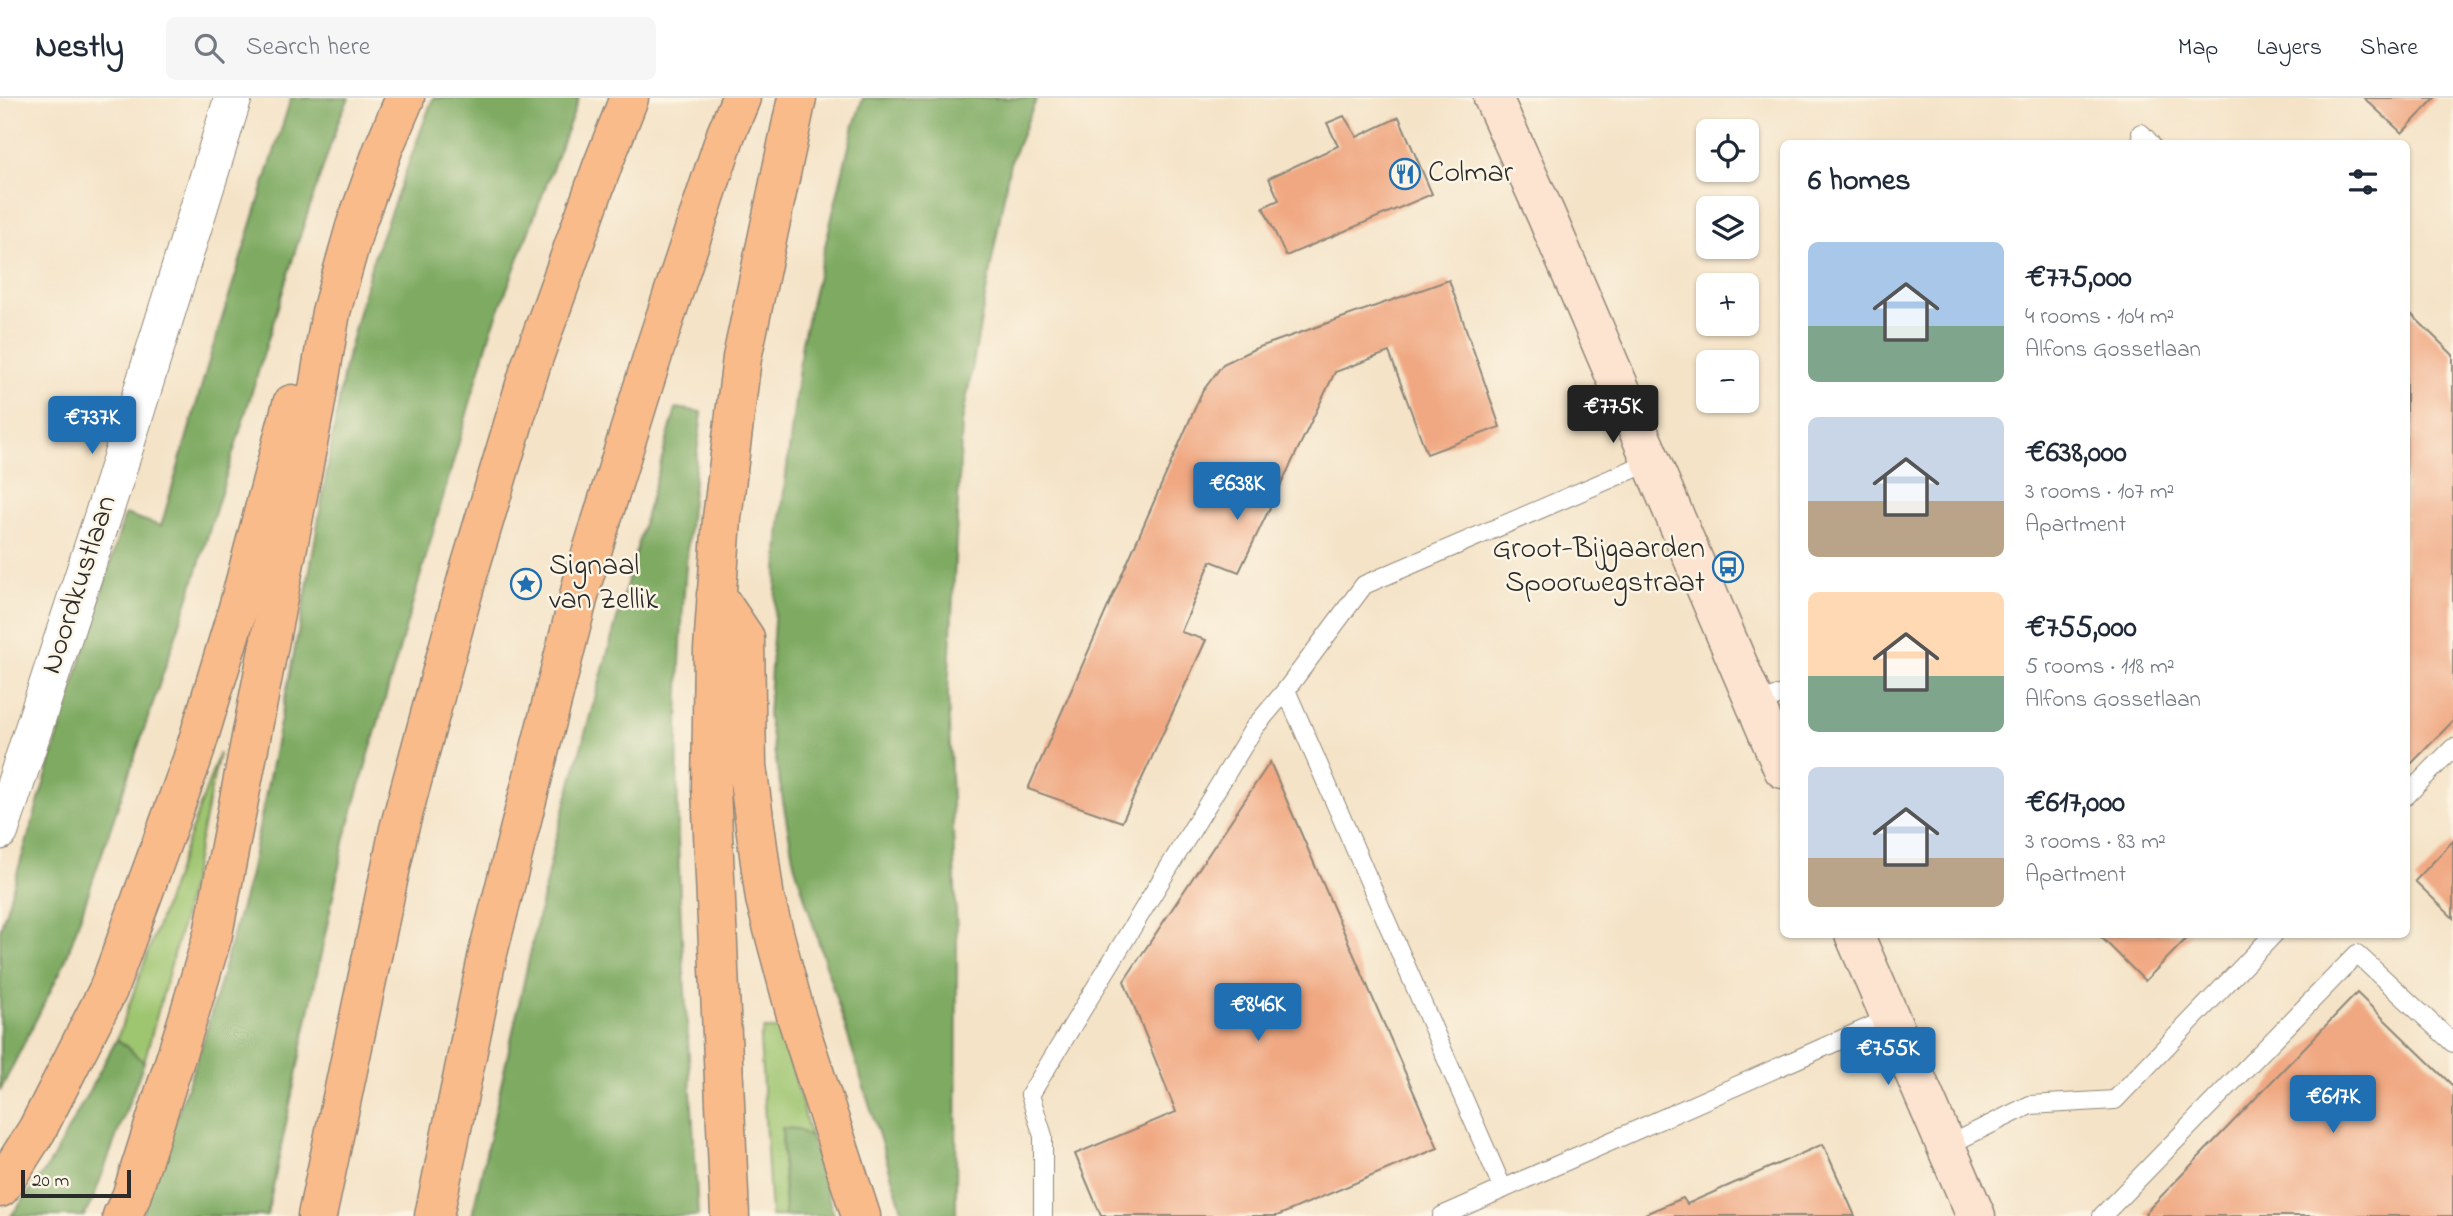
<!DOCTYPE html>
<meta charset="utf-8">
<style>
body{margin:0;font-family:"Indie Flower",sans-serif;background:#f6f6f7;color:#1f2937;height:100vh;display:flex;flex-direction:column;font-size:26px;white-space:nowrap}
*{box-sizing:border-box;margin:0}
p{font-size:23px;color:#747a83}
.icon{flex:none;width:38px;height:38px;fill:none;stroke:currentColor;stroke-width:2;stroke-linecap:round;stroke-linejoin:round}
.map{position:relative;flex:1;overflow:hidden}
.sheet{position:absolute;left:1780px;top:42px;width:630px;height:798px;display:flex;flex-direction:column;background:#fff;border-radius:10px;box-shadow:0 2px 5px #0004}
.sheet>*{flex:none}
.fabs{position:absolute;left:1696px;top:21px;display:grid;gap:14px}
.fabs a{display:grid;place-items:center;width:63px;height:63px;border-radius:10px;background:#fff;box-shadow:0 2px 5px #0004;font-size:35px}
.scale{position:absolute;left:21px;bottom:18px;width:110px;box-sizing:border-box;padding-left:7px;border:4px solid #2b2b2b;border-top:0;font-size:19px;line-height:24px;white-space:nowrap;color:#2b2b2b;-webkit-text-stroke:5px #fcf5e5;paint-order:stroke}
.price{position:absolute;translate:-50% -60px;padding:0 16px;border-radius:7px;background:#1f6fb2;color:#fff;font-size:23px;line-height:46px;filter:drop-shadow(0 2px 4px #0008)}
.price::after{content:'';position:absolute;left:50%;top:42px;width:21px;height:16px;margin-left:-10px;background:inherit;clip-path:polygon(0 0,100% 0,50% 100%)}
.price.on{background:#222;color:#fff}
ul{padding:0;list-style:none}
li{display:flex;align-items:center;gap:21px;height:175px;padding:0 28px}
li span{display:grid;place-items:center;flex:none;width:196px;height:140px;border-radius:10px;color:#555}
li>.icon{margin-inline-start:auto}
span .icon{width:84px;height:84px;fill:#fffc;stroke-width:1}
li b{font-size:30px}
h2{display:flex;justify-content:space-between;align-items:center;height:84px;padding:0 28px;font-size:30px}
header{display:flex;align-items:center;gap:42px;box-sizing:border-box;height:98px;padding:0 35px;background:#fff;border-bottom:2px solid #e0e1e3}
header strong{font-size:33px}
nav{display:flex;gap:38px;margin-inline-start:auto;font-size:24px}
.search{width:490px;height:63px;background:#f6f6f7;display:flex;align-items:center;gap:18px;box-sizing:border-box;padding:0 24px;border-radius:10px;color:#747a83;font-size:26px}
.map>svg:first-child{display:block}
</style>
<header>
<strong>Nestly</strong>
<div class="search"><svg class="icon" aria-label="search" viewBox="0 0 24 24"><circle cx="10" cy="10" r="6"/><path d="M15 15l6 6"/></svg>Search here</div>
<nav><a>Map</a><a>Layers</a><a>Share</a></nav>
</header>
<div class="map">
<svg width="2453" height="1118" viewBox="0 0 2453 1118">
<rect width="100%" height="100%" fill="#fcf5e5"/>
<filter id="ink" filterUnits="userSpaceOnUse"><feTurbulence type="fractalNoise" baseFrequency=".0143" numOctaves="2"/><feDisplacementMap in="SourceGraphic" scale="14" xChannelSelector="R" yChannelSelector="G"/><feConvolveMatrix kernelMatrix="1 2 1 2 8 2 1 2 1" color-interpolation-filters="sRGB"/></filter>
<filter id="wash" filterUnits="userSpaceOnUse"><feTurbulence type="fractalNoise" baseFrequency=".00686" numOctaves="4" result="noise"/><feDisplacementMap in="SourceGraphic" scale="28" xChannelSelector="R" yChannelSelector="G"/><feGaussianBlur stdDeviation="1.57" result="paint"/><feColorMatrix in="noise" values="0 0 0 0 0 0 0 0 0 0 0 0 0 0 0 0 0 1.4 0 .05"/><feComposite in="paint" operator="in"/></filter>
<g filter="url(#wash)">
<rect width="100%" height="100%" fill="#f4e3c7"/>
<!-- green -->
<g fill="#9ec56f" stroke="#64784d" stroke-width="2">
<path d="M219,655L181,830L144,964L117,941Z"/>
<path d="M764,931H782L811,1040L798,1031H782L785,1118H771L760,942Z"/>
</g>
<!-- forest -->
<g fill="#7eaa62" stroke="#546a46" stroke-width="2">
<path d="M291,0H349L340,19L298,144L188,502L65,864L0,993V832L125,416L161,428L210,259Z"/>
<path d="M433,0H579L490,236L345,740L267,1118H141L203,944L249,780L306,495L345,267L372,164Z"/>
<path d="M863,0H1037L1010,65L962,325L948,595L957,841L956,1118H904L794,765L768,618L780,427L802,244L854,27Z"/>
<path d="M676,310L702,314C681,474 673,640 680,801C685,906 693,1012 698,1118H472L555,743Z"/>
<path d="M117,941L144,964L93,1101L84,1118H11L49,1067Z"/>
<path d="M782,1030L798,1031L811,1040L834,1118H785Z"/>
</g>
<g id="blocks">
<!-- building -->
<g fill="#f0a882">
<path d="M2364,0H2435L2402,35Z"/>
<path d="M1344,18L1357,39L1399,19L1432,96L1286,158L1263,109L1279,102L1269,80L1338,48L1327,25Z"/>
<path d="M1449,182L1500,329L1427,356L1389,254L1335,274L1239,474L1211,463L1181,534L1206,542L1122,724L1028,691L1202,294L1223,266L1254,251Z"/>
<path d="M2406,211L2453,257V623L2406,671Z"/>
<path d="M1270,664L1438,1050L1277,1118H1101L1075,1056L1176,1014L1124,883Z"/>
<path d="M2453,743V820L2415,783Z"/>
<path d="M2098,836H2191L2145,883Z"/>
<path d="M2357,895L2453,988V1118H2148L2145,1115Z"/>
<path d="M1823,1046L1855,1118H1640L1683,1100L1687,1106Z"/>
</g>
</g>
</g>
<g filter="url(#ink)">
<use href="#blocks" fill-opacity="0" stroke="#908779" stroke-width="2"/>
<g fill="none" stroke-linecap="round" stroke-linejoin="round">
<!-- lane casing -->
<g stroke="#908779" stroke-width="20">
<g id="lane">
<path d="M2141,35L2151,46"/>
<path d="M1652,363L1364,487L1286,592L1503,1091L1890,920"/>
<path d="M1756,606L1783,596"/>
<path d="M2406,698L2453,650"/>
<path d="M1946,1048L2030,1007L2115,1002L2274,836"/>
<path d="M1043,1118V1038L1030,997L1254,630L1286,592"/>
<path d="M1442,1118L1503,1091"/>
<path d="M2102,1118L2357,856L2453,945"/>
</g>
</g>
<!-- street casing -->
<g stroke="#908779" stroke-width="39">
<path id="street" d="M0,733L113,387L233,0"/>
</g>
<!-- secondary casing -->
<g stroke="#908779" stroke-width="41">
<g id="secondary">
<path d="M1493,0L1546,117L1783,671"/>
<path d="M1854,836L1976,1118"/>
</g>
</g>
<!-- highway casing -->
<g stroke="#908779" stroke-width="41">
<g id="highway">
<path d="M716,497L745,540L747,668L765,801L797,921L861,1118"/>
<path d="M0,1090L37,1032L108,892L192,662L238,510L292,306"/>
<path d="M122,1118L131,1099L186,927L213,836L315,309L331,214L355,129L384,49L405,0"/>
<path d="M317,1118L399,731L469,473L531,267L603,66L629,0"/>
<path d="M434,1118L488,855L583,482L657,244L726,36L741,0"/>
<path d="M730,1118L711,690L713,552L722,420L742,260L797,0"/>
</g>
</g>
<!-- lane -->
<use href="#lane" stroke="#fff" stroke-width="18"/>
<!-- street -->
<use href="#street" stroke="#fff" stroke-width="37"/>
<!-- secondary -->
<use href="#secondary" stroke="#fde4d1" stroke-width="38"/>
<!-- highway -->
<use href="#highway" stroke="#fabb8b" stroke-width="38"/>
</g>
</g>
<!-- icons -->
<defs>
<g id="restaurant-ring" transform="scale(1.575)"><circle r="9.5" fill="#fcf5e5" stroke="#1f6fb2" stroke-width="1.5"/><path d="M-5-6h1v4h1v-4h1v4h1v-4h1v5L-1.5 .5V6h-2V.5L-5-1ZM5-6V6H3V1.5H1.5Q1.5-4 5-6Z" fill="#1f6fb2"/></g>
<g id="bus-ring" transform="scale(1.575)"><circle r="9.5" fill="#fcf5e5" stroke="#1f6fb2" stroke-width="1.5"/><path d="M-5-6H5V4H4V6H2V4H-2V6H-4V4H-5ZM-3.5-4V0h7V-4ZM-3.5 1.2v1.5H-2V1.2ZM2 1.2v1.5H3.5V1.2Z" fill="#1f6fb2"/></g>
<g id="sight-ring" transform="scale(1.575)"><circle r="9.5" fill="#fcf5e5" stroke="#1f6fb2" stroke-width="1.5"/><path d="M0-6L1.8-2.2L6-1.7L2.9 1.2L3.7 5.4L0 3.3L-3.7 5.4L-2.9 1.2L-6-1.7L-1.8-2.2Z" fill="#1f6fb2"/></g>
</defs>
<g fill-rule="evenodd">
<use href="#restaurant-ring" x="1405" y="76"/>
<use href="#bus-ring" x="1728" y="469"/>
<use href="#sight-ring" x="526" y="486"/>
</g>
<g text-anchor="middle" dominant-baseline="central" stroke-width="5" stroke-linejoin="round" paint-order="stroke">
<!-- poi labels -->
<g font-size="30" fill="#2b2b2b" stroke="#fcf5e5" text-anchor="start">
<text x="1428" y="76">Colmar</text>
<text x="1705" y="452" text-anchor="end">Groot-Bijgaarden<tspan x="1705" dy="34">Spoorwegstraat</tspan></text>
<text x="549" y="469">Signaal<tspan x="549" dy="34">van Zellik</tspan></text>
</g>
<!-- street labels -->
<g font-size="30" fill="#2b2b2b" stroke="#fcf5e5">
<text transform="translate(80 487) rotate(-72)">Noordkustlaan</text>
</g>
</g>
</svg>
<div class="fabs">
<a><svg class="icon" aria-label="locate" viewBox="0 0 24 24"><circle cx="12" cy="12" r="6"/><path d="M12 2v4M12 18v4M2 12h4M18 12h4"/></svg></a>
<a><svg class="icon" aria-label="layers" viewBox="0 0 24 24"><path d="M12 4l9 5-9 5-9-5zM3 14l9 5 9-5"/></svg></a>
<a>+</a>
<a>−</a>
</div>
<div class="scale">20 m</div>
<b class="price on" style="left:1613px;top:347px">€775K</b>
<b class="price" style="left:92px;top:358px">€737K</b>
<b class="price" style="left:1237px;top:424px">€638K</b>
<b class="price" style="left:1258px;top:945px">€846K</b>
<b class="price" style="left:1888px;top:989px">€755K</b>
<b class="price" style="left:2333px;top:1037px">€617K</b>
<section class="sheet">
<h2>6 homes<svg class="icon" aria-label="filters" viewBox="0 0 24 24"><path d="M4 7h16M4 17h16"/><circle cx="9" cy="7" r="2"/><circle cx="15" cy="17" r="2"/></svg></h2>
<ul>
<li><span style="background:linear-gradient(#a9c7e8 60%,#7fa58c 0)"><svg class="icon" aria-label="home" viewBox="0 0 24 24"><path d="M3 11l9-7 9 7M6 9v11h12V9"/></svg></span><div><b>€775,000</b><p>4 rooms · 104 m²</p><p>Alfons Gossetlaan</p></div></li>
<li><span style="background:linear-gradient(#c9d6e8 60%,#b9a48a 0)"><svg class="icon" aria-label="home" viewBox="0 0 24 24"><path d="M3 11l9-7 9 7M6 9v11h12V9"/></svg></span><div><b>€638,000</b><p>3 rooms · 107 m²</p><p>Apartment</p></div></li>
<li><span style="background:linear-gradient(#ffd9b3 60%,#7fa58c 0)"><svg class="icon" aria-label="home" viewBox="0 0 24 24"><path d="M3 11l9-7 9 7M6 9v11h12V9"/></svg></span><div><b>€755,000</b><p>5 rooms · 118 m²</p><p>Alfons Gossetlaan</p></div></li>
<li><span style="background:linear-gradient(#c9d6e8 65%,#b9a48a 0)"><svg class="icon" aria-label="home" viewBox="0 0 24 24"><path d="M3 11l9-7 9 7M6 9v11h12V9"/></svg></span><div><b>€617,000</b><p>3 rooms · 83 m²</p><p>Apartment</p></div></li>
</ul>
</section>
</div>
